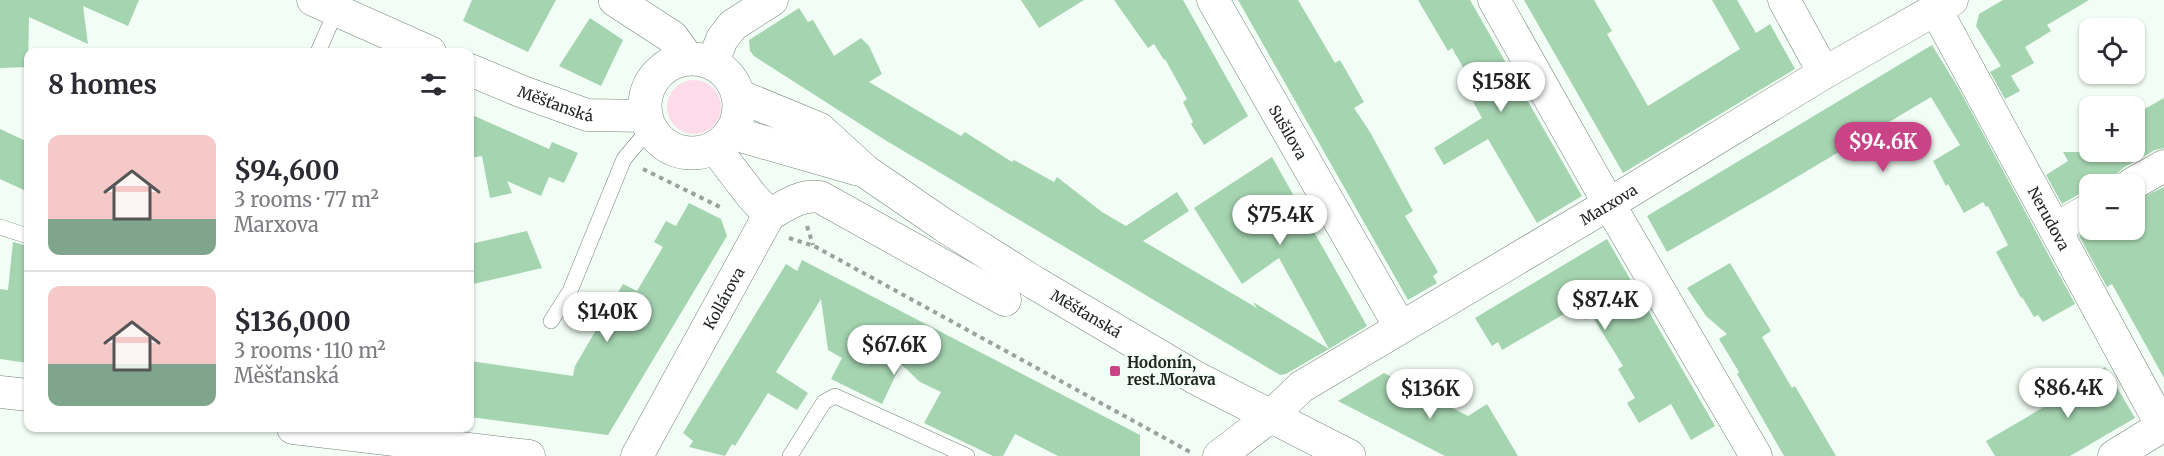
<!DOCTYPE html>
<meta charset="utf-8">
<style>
body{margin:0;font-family:Merriweather,serif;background:#f7f7f7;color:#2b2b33;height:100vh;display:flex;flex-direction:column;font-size:22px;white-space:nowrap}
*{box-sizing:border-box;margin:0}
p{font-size:20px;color:#7c7c81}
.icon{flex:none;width:33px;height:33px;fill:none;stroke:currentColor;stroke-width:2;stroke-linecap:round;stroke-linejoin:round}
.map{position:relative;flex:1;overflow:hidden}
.drawer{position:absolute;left:24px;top:48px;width:450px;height:384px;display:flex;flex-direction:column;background:#fff;border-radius:12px;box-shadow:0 2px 4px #0004}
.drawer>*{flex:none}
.fabs{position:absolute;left:2079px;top:18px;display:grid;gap:12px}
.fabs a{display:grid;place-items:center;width:66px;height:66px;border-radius:12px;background:#fff;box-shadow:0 2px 4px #0004;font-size:30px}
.price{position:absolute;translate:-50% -51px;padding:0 14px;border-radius:21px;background:#fff;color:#222;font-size:20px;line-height:39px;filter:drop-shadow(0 2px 3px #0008)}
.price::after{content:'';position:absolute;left:50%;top:36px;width:18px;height:14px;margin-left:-9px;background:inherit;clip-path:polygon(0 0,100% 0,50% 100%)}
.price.on{background:#c94486;color:#fff}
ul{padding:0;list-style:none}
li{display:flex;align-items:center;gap:18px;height:150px;padding:0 24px}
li+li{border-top:2px solid #e1e1e2}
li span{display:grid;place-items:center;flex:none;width:168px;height:120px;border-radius:12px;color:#555}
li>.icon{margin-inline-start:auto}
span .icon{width:72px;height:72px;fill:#fffc;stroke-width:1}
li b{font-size:26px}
h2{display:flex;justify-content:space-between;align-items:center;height:72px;padding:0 24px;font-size:26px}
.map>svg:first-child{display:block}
</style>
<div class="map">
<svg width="2164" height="456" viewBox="0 0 2164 456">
<rect width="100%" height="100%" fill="#f2fef5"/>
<!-- green -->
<circle fill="#fedbe8" cx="694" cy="107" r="27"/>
<!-- building -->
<g fill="#a5d4b1">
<path d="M0,0H139L128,26L83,6L88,44L29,17L28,67L0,68Z"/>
<path d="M472,0H556L528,52L463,21Z"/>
<path d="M1021,0H1084L1039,28Z"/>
<path d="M1114,0H1183L1248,116L1204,145L1191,124L1193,122L1183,102L1187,99L1165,59L1164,60L1154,44L1148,48Z"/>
<path d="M1238,0H1298L1335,63L1340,60L1364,102L1354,108L1370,132L1413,211L1405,216L1438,272L1433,276L1437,283L1408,300Z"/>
<path d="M1418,0H1470L1582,196L1537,223L1488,139L1444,165L1434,148L1482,118L1473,102L1480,97L1452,48L1448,51Z"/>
<path d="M1524,0H1594L1612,31L1607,34L1648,106L1740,49L1712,0H1737L1756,33L1770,24L1795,69L1623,173Z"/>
<path d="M2003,0H2089L2047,25L2051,31L2025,47L2034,63L2011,76L2020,91L2005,99L1990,72L2001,66L1976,26L1979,14Z"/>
<path d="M799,8L808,22L813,20L834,56L861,38L869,46L882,74L869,82L961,136L965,132L1012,162L1014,160L1054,182L1057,177L1102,212L1126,226L1177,192L1189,211L1143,241L1257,308L1253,302L1329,349L1286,374L1280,375L885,140L754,56L750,51L749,40Z"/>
<path d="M590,18L623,40L601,86L559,66Z"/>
<path d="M1932,45L1959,89L2075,304L2043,322L2038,315L2034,317L2022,297L2021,298L1996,252L2008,245L1988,206L1986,207L1983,202L1964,213L1948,184L1946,186L1933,161L1960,145L1931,97L1770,193L1667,252L1647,216Z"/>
<path d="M2164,98V148L2155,150L2123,168L2117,174L2115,179L2107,184H2090V191L2081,193L2062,204L2046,175L2068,161L2063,152H2134V115Z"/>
<path d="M470,114L549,149L552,142L578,153L564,183L549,177L541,196L507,181L512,193L490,198L482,156L470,158Z"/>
<path d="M0,129L28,142V192L0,179Z"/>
<path d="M1272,157L1367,326L1329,349L1279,258L1242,284L1194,208Z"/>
<path d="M2164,187V378L2112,284L2107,287L2079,236L2090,230H2134V201Z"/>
<path d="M689,203L721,219L727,236L608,435L470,417V361L573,376L575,366L623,284L637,291L663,247L654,242L666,221L676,226Z"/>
<path d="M527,231L542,268L473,284L470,263V244Z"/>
<path d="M1607,239L1715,426L1691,440L1671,404L1639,423L1627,403L1635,398L1618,369L1623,366L1592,316L1585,320L1578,306L1502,350L1498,342L1492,346L1475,318Z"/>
<path d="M13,242L28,246V363L0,359V289L8,290Z"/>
<path d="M802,260L1140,435V456H1058L1015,434L1003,456H993L924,423L941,392L920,382L901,364L882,404L831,379L842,358L828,350L821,299L776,372L808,393L797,410L768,393L735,446L732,444L725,456L689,447L693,441L683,433L786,264L797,271Z"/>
<path d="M1730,263L1771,331L1762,337L1792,388L1795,386L1836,456H1784L1737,374L1739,372L1719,339L1727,334L1706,316L1687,288Z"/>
<path d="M2105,367L2135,418L2070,456H1995L1986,441L2051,403L2049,400L2061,393L2065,376L2078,370L2094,374Z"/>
<path d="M1384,373L1468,416L1487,404L1518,456H1445L1338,401Z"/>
</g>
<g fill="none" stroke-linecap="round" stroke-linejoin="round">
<!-- lane casing -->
<g stroke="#758378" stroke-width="16">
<g id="lane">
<path d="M318,52L336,11"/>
<path d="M0,227L28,236"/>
<path d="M551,321L570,291L624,159L650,128"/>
<path d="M790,456L824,402L835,396L967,456"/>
</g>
</g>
<!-- street casing -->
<g stroke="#758378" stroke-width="33">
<g id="street">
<path d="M313,0L430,52"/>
<path id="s1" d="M1213,0L1400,327"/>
<path d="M1494,0L1609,204L1756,456"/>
<path d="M1784,0L1824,73"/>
<path id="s2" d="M1936,10L2162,426"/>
<path d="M713,62L722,39L733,25L772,0"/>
<path id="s3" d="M470,70L523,92L587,115L646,116"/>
<path d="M715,148L751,195L769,215"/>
<path d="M2132,184L2164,166"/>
<path d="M769,215C785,206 801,194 820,197L1005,300"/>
<path d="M2055,229L2090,209"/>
<path d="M0,392L28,395"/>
<path d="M293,428L529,456"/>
<path id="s4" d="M637,456L769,215"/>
<path id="s5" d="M1219,456L1270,417L1301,387L1609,204L1824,73L1952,0"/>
<path d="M2114,456L2164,425"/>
</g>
</g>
<!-- secondary casing -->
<g stroke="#758378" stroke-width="34">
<g id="secondary">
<path d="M615,0L672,37L687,58"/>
<circle cx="692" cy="106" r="47"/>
<path id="s6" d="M739,96L819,129L865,171L945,226L1035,283L1196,378L1349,456"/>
<path d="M732,133L857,169"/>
</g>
</g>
<!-- path -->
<g stroke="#99a29b" stroke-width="4" stroke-dasharray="4.5 4.5" stroke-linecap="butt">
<path d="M643,169L722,208"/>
<path d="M807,226L813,245"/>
<path d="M789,238L814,246L1192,453"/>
</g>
<!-- lane -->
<use href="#lane" stroke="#fff" stroke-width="15"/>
<!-- street -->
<use href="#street" stroke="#fff" stroke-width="32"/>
<!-- secondary -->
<use href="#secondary" stroke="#fff" stroke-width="33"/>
</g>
<!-- markers -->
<rect fill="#c94486" stroke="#f2fef5" stroke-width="2" x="1109" y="365" width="12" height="12" rx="3"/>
<g text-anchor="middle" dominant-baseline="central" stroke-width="6" stroke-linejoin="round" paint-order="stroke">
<!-- street labels -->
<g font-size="15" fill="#222723" stroke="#f2fef5">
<text stroke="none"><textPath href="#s3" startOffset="92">Měšťanská</textPath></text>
<text stroke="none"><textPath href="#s1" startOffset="152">Sušilova</textPath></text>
<text stroke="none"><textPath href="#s5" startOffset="465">Marxova</textPath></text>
<text stroke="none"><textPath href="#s2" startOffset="237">Nerudova</textPath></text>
<text stroke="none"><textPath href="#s4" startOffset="180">Kollárova</textPath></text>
<text stroke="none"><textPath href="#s6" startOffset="412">Měšťanská</textPath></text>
</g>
<!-- poi labels -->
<g font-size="15" font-weight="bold" fill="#222723" stroke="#f2fef5" text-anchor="start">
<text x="1127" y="362">Hodonín,<tspan x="1127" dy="17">rest.Morava</tspan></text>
</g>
</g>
</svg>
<div class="fabs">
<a><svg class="icon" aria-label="locate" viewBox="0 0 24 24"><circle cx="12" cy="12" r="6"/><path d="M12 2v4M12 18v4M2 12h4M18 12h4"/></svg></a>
<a>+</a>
<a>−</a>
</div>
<b class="price" style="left:1501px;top:113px">$158K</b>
<b class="price on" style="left:1883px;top:173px">$94.6K</b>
<b class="price" style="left:1280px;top:246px">$75.4K</b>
<b class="price" style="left:1605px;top:331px">$87.4K</b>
<b class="price" style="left:607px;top:343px">$140K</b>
<b class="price" style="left:894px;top:376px">$67.6K</b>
<b class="price" style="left:2068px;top:419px">$86.4K</b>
<b class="price" style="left:1430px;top:420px">$136K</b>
<section class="drawer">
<h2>8 homes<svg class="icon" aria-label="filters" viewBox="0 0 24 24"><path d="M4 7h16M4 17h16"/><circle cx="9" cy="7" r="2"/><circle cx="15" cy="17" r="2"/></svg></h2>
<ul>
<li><span style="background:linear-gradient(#f6c9c9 70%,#7fa58c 0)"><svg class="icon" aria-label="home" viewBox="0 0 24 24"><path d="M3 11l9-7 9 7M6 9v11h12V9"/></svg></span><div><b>$94,600</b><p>3 rooms · 77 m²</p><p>Marxova</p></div></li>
<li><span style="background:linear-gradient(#f6c9c9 65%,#7fa58c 0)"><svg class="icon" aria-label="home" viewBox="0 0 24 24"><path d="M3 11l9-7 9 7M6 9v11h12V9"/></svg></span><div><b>$136,000</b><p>3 rooms · 110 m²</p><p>Měšťanská</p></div></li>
</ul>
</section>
</div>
